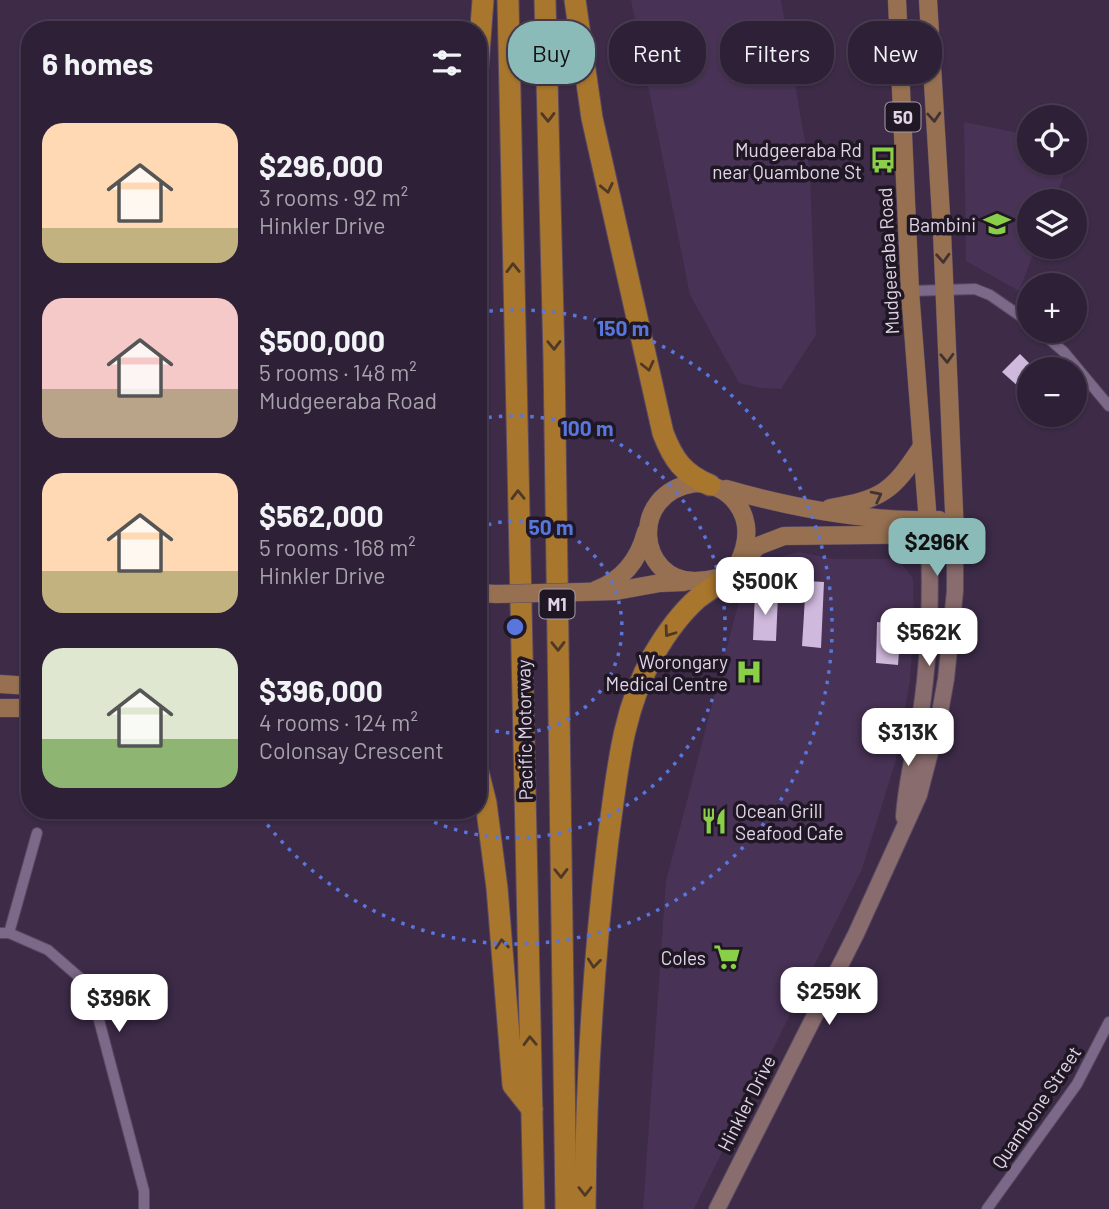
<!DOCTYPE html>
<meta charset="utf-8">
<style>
body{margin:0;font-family:Barlow,sans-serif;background:#36283e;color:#f1f3f6;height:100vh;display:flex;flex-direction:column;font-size:26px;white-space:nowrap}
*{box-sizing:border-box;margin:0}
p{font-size:23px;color:#a7a3ad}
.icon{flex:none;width:38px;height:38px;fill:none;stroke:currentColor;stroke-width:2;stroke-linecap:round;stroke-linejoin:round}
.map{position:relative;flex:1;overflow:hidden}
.drawer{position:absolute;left:21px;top:21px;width:466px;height:798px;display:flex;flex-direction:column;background:#2e2036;border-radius:28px;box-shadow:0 2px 5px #0004,0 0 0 2px #493e51}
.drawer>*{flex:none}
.guide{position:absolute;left:508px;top:21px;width:495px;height:63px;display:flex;gap:14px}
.tools{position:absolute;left:1017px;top:105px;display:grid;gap:14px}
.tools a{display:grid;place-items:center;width:70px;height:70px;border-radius:50%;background:#2e2036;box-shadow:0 2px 5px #0004,0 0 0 2px #493e51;font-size:35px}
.price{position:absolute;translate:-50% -60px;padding:0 16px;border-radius:14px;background:#fff;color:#222;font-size:23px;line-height:46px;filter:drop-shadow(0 2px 4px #0008)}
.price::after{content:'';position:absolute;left:50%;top:42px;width:21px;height:16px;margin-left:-10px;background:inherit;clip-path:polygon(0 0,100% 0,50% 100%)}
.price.active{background:#8bbbb9;color:#111}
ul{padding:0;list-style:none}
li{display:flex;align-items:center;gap:21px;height:175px;padding:0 21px}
li span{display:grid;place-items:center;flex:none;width:196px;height:140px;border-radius:21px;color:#555}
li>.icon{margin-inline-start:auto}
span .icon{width:84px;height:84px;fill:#fffc;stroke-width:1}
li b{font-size:30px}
h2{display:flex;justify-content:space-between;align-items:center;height:84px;padding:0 21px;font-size:30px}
.pill{padding:0 24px;border-radius:28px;background:#2e2036;box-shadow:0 2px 5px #0004,0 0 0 2px #493e51;font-size:24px;line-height:63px}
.pill.active{background:#8bbbb9;color:#111}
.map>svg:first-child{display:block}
</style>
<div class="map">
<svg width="1109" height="1209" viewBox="0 0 1109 1209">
<rect width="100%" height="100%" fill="#3d2b48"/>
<!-- built -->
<g fill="#483255">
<path d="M631,0H781L810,172L816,335L781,389L760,388L739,383L690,295Z"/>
<path d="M964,122L1029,135V163H1069L1054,201H1029V247H1036L1019,291L966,261Z"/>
<path d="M799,552L834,559H889L901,563L913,578L914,619L910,681L895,763L862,869L694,1209H643L666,881L740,597L747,583L761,567L774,558Z"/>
</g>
<!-- building -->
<g fill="#cfb9dd">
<path d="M1020,354L1029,363V396L1002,372Z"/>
<path d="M806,581L824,582L821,648L802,646Z"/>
<path d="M755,593L778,595L776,641L753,640Z"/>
<path d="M877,622L901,624L898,665L876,663Z"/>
</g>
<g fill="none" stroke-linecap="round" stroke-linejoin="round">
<!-- minor casing -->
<g stroke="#594961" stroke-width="12">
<g id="minor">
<path d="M910,291L975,289L990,295L1029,322"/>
<path d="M1040,331L1064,352L1109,406"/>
<path d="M0,933H9L48,950L79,977L95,1005L144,1191V1209"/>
<path d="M9,933L37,833"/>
<path d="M987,1209L1077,1084L1109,1022"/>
</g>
</g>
<!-- secondary casing -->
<g stroke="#594961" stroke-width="18">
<g id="secondary">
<path d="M904,817C906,781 916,747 921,712C930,653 931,594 929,535"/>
<path d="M717,1209L856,934L919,795L939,718L946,679L955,591V534"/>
</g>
</g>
<!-- primary casing -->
<g stroke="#594961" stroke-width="19">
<g id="primary">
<path d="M897,0L910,291L929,535"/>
<path d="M695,483C731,484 754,514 744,549C742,555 740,563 735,568C726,578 708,581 695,581C638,582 627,493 695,483Z"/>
<path d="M726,489C796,509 866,522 939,520"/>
<path d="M830,508C882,499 892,492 921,448"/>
<path d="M737,566L758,546L784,536L955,534L942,232L928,0"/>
<path d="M596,590C623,580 639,559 646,532"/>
<path d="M581,592L616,591L660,583L684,582"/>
<path d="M478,593L496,594"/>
<path d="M0,684L30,686"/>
<path d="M0,708H30"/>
</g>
</g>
<!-- motorway casing -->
<g stroke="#594961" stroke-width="23">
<g id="motorway">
<path d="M508,0L534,1209"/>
<path d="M545,0L554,358L566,1209"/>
<path d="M575,0L592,118L663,433C673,459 683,474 710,485"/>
<path d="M478,66L483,0"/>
<path d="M478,771L486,803L497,888L513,1085L532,1109"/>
<path d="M585,1209C586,1085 593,963 608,840C617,776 621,713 653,656C665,635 680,614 698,598C711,588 725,581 735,568"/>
</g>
</g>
<!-- minor -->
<use href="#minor" stroke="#7c6888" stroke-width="10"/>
<!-- secondary -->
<use href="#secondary" stroke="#896c6d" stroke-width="16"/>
<!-- primary -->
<use href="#primary" stroke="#967051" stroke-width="18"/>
<!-- motorway -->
<use href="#motorway" stroke="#a8762d" stroke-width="21"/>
<!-- primary-bridge casing -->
<g stroke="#594961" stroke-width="19" stroke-linecap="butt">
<path id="primary-bridge" d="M496,594L581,592"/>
</g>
<!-- primary-bridge -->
<use href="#primary-bridge" stroke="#967051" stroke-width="18"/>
</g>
<!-- one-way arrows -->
<defs><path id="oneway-chevron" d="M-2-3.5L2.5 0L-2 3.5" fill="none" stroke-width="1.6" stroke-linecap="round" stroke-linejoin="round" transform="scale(1.75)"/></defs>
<g stroke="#503827">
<use href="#oneway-chevron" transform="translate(548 117) rotate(89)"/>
<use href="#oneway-chevron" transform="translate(607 188) rotate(78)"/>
<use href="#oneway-chevron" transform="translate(513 268) rotate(-91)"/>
<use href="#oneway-chevron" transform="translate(554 345) rotate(89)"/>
<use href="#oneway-chevron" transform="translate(648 366) rotate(77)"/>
<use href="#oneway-chevron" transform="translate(518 495) rotate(-91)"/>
<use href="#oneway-chevron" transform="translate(669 632) rotate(126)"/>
<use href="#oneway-chevron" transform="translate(558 646) rotate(89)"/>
<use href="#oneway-chevron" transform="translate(561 873) rotate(89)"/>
<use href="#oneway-chevron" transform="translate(502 944) rotate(-95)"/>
<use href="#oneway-chevron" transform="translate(594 963) rotate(96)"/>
<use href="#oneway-chevron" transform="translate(530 1041) rotate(-92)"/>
<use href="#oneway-chevron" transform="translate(585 1191) rotate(90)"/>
</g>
<g stroke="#433232">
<use href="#oneway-chevron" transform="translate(934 117) rotate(86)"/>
<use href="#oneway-chevron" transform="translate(943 258) rotate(87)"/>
<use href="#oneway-chevron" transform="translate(947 358) rotate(88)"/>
<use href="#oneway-chevron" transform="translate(877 496) rotate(-27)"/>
</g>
<!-- distance rings -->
<g fill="none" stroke="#5876dc" stroke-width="3.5" stroke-dasharray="3.5 7">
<path d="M478 528A106 106 0 1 1 478 726"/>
<path d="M478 419A211 211 0 1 1 411 811"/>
<path d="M479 312A317 317 0 1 1 257 811"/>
</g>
<!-- icons -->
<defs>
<g id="bus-bare" transform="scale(2.1)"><path d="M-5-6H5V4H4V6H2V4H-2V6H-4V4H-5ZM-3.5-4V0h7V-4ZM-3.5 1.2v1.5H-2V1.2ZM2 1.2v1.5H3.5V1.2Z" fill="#89cf48" stroke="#201724" stroke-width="2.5" paint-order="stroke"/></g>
<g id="school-bare" transform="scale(2.1)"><path d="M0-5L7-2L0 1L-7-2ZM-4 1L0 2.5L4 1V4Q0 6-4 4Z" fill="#89cf48" stroke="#201724" stroke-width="2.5" paint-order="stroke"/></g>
<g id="hospital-bare" transform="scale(2.1)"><path d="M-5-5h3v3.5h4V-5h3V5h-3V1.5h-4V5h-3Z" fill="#89cf48" stroke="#201724" stroke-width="2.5" paint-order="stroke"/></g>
<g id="restaurant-bare" transform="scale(2.1)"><path d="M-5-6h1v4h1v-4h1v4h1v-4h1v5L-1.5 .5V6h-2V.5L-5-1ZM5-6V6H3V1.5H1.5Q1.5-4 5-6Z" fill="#89cf48" stroke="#201724" stroke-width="2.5" paint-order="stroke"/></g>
<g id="supermarket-bare" transform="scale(2.1)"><path d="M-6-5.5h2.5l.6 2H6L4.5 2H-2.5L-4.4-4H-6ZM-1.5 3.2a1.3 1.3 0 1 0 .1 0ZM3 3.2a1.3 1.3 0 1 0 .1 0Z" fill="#89cf48" stroke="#201724" stroke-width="2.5" paint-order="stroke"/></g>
</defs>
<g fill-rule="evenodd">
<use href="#bus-bare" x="883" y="160"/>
<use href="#school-bare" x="997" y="224"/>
<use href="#hospital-bare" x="749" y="672"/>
<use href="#restaurant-bare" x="714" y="821"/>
<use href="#supermarket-bare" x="727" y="957"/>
</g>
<g text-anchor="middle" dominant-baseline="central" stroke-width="7" stroke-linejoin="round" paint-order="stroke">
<!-- shield labels -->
<g fill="#201724" stroke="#a69cac" stroke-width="2">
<rect x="885.5" y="102.5" width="35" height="29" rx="5"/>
<rect x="539.5" y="589.5" width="35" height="29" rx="5"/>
</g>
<g font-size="18" font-weight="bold" fill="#e0d5e7">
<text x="903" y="117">50</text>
<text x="557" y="604">M1</text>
</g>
<!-- poi labels -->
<g font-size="19" fill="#e0d5e7" stroke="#201724" text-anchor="end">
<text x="862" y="149">Mudgeeraba Rd<tspan x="862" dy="22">near Quambone St</tspan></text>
<text x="976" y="224">Bambini</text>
<text x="728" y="661">Worongary<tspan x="728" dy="22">Medical Centre</tspan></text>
<text x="735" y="810" text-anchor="start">Ocean Grill<tspan x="735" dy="22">Seafood Cafe</tspan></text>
<text x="706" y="957">Coles</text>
</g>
<!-- street labels -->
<g font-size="19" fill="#e0d5e7" stroke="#201724">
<text transform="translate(888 261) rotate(-93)">Mudgeeraba Road</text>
<text transform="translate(524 730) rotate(-91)">Pacific Motorway</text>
<text transform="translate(746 1103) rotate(-63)">Hinkler Drive</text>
<text transform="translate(1036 1107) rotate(-56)">Quambone Street</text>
</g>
</g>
<circle cx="515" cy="627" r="10" fill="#5876dc" stroke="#201724" stroke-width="3.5"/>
<g font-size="21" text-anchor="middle" font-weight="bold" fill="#5876dc" stroke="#201724" stroke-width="7" stroke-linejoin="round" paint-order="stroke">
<text x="623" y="336">150 m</text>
<text x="587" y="436">100 m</text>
<text x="551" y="535">50 m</text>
</g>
</svg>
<div class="tools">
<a><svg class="icon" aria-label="locate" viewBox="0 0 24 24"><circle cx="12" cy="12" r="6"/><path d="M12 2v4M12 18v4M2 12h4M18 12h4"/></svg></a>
<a><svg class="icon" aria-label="layers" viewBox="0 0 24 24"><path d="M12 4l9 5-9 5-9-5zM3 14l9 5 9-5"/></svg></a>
<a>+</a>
<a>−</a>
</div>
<b class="price active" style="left:937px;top:578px">$296K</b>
<b class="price" style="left:765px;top:617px">$500K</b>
<b class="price" style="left:929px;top:668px">$562K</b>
<b class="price" style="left:908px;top:768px">$313K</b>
<b class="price" style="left:829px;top:1027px">$259K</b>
<b class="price" style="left:119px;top:1034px">$396K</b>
<div class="guide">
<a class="pill active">Buy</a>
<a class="pill">Rent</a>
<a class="pill">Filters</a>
<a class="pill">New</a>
</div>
<section class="drawer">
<h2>6 homes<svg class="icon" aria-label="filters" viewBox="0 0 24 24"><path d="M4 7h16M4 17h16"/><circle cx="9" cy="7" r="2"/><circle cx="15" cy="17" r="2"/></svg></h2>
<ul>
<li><span style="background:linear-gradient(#ffd9b3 75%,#c2b280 0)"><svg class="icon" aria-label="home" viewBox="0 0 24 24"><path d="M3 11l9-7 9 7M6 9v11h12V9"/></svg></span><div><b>$296,000</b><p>3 rooms · 92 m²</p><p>Hinkler Drive</p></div></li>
<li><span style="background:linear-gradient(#f6c9c9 65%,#b9a48a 0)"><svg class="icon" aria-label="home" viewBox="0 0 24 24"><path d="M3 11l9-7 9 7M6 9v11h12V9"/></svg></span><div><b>$500,000</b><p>5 rooms · 148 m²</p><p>Mudgeeraba Road</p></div></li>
<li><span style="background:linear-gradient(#ffd9b3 70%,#c2b280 0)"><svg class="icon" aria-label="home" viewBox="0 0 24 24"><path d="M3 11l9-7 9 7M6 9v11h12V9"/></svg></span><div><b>$562,000</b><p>5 rooms · 168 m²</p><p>Hinkler Drive</p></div></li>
<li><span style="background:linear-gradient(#dfe7d0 65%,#8fb573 0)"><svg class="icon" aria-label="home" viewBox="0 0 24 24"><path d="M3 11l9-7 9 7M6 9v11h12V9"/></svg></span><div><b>$396,000</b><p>4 rooms · 124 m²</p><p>Colonsay Crescent</p></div></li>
</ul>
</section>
</div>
